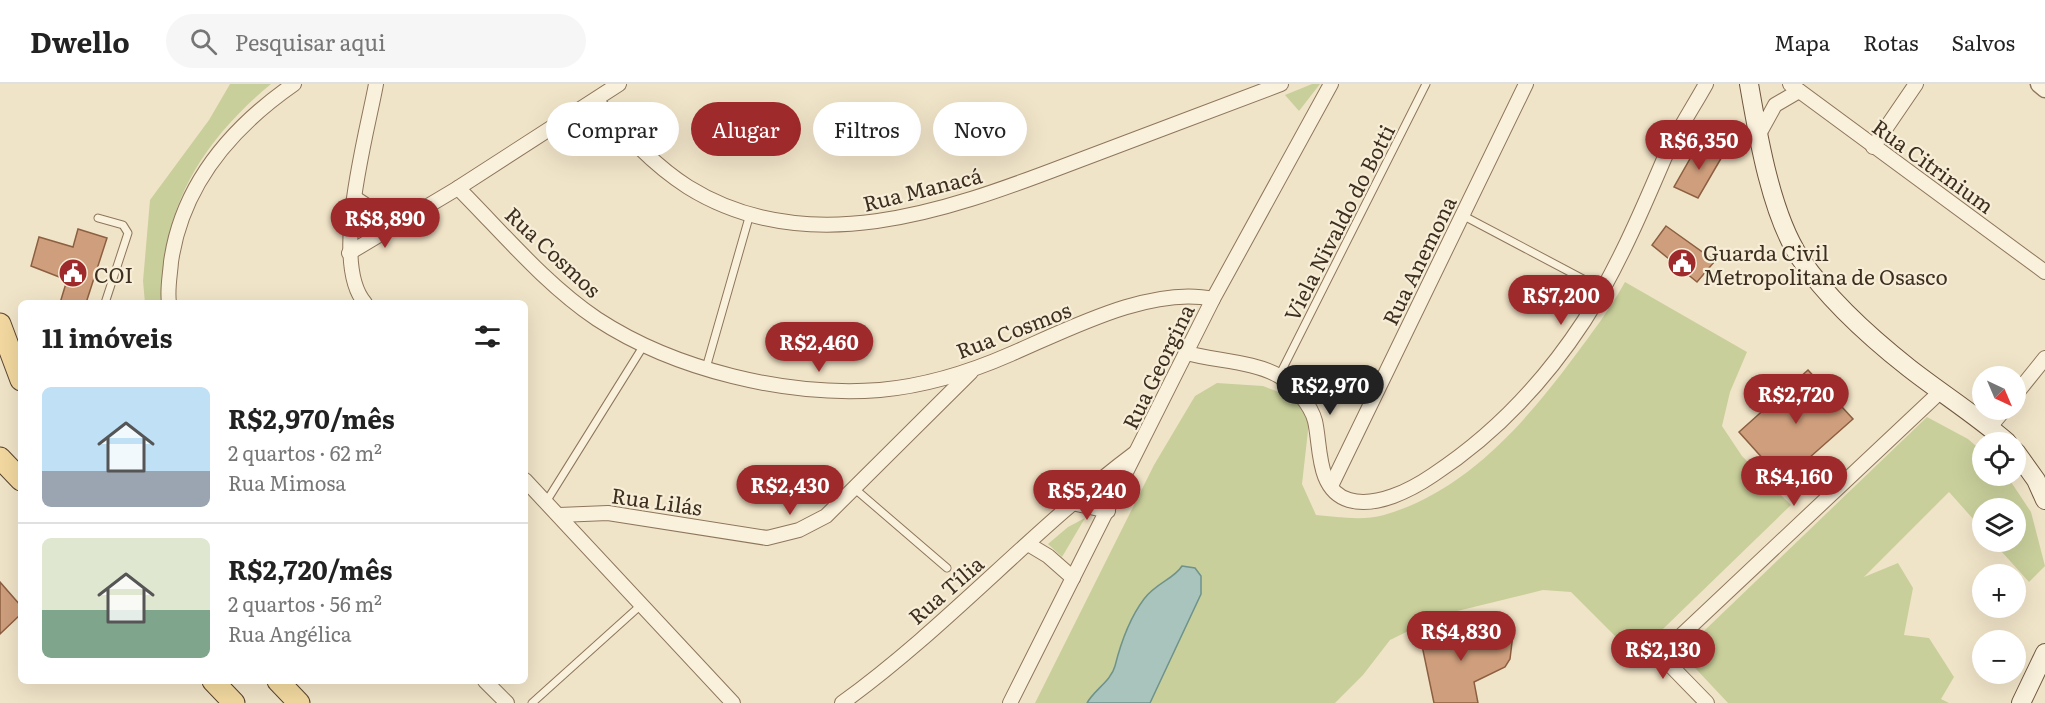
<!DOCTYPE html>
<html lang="pt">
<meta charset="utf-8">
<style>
body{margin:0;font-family:Literata,serif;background:#f6f6f6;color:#222;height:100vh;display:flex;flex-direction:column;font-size:22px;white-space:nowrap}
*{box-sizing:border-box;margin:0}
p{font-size:20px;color:#767676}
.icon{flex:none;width:33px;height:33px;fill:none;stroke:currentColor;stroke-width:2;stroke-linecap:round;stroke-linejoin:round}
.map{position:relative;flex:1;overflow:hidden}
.sheet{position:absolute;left:18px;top:216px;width:510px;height:384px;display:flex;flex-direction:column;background:#fff;border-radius:9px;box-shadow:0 6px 24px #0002}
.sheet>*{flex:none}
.top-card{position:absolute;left:546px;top:18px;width:570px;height:54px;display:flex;gap:12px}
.needle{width:39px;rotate:136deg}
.buttons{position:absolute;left:1972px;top:282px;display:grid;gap:12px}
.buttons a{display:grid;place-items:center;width:54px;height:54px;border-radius:50%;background:#fff;box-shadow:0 6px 24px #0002;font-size:30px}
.price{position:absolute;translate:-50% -51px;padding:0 14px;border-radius:21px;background:#9e2a2b;color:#fff;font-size:20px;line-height:39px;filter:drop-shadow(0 2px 3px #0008)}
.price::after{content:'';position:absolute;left:50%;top:36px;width:18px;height:14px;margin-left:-9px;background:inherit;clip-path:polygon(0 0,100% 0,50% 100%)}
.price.active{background:#222;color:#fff}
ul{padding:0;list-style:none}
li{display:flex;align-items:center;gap:18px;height:150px;padding:0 24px}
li+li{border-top:2px solid #e0e0e0}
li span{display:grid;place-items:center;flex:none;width:168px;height:120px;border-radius:9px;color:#555}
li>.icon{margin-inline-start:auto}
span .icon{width:72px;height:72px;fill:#fffc;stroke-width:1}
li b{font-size:26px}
h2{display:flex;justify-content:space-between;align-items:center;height:72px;padding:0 24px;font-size:26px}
.pill{padding:0 21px;border-radius:27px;background:#fff;box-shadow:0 6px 24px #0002;font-size:21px;line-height:54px}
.pill.active{background:#9e2a2b;color:#fff}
header{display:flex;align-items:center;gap:36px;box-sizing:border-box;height:84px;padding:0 30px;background:#fff;border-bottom:2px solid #e0e0e0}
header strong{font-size:28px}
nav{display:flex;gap:33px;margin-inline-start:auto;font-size:21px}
.search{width:420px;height:54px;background:#f6f6f6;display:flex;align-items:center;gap:15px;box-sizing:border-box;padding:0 21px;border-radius:33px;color:#767676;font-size:22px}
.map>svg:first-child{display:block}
</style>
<header>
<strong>Dwello</strong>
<div class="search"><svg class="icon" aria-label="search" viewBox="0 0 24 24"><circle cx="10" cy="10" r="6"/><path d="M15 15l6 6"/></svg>Pesquisar aqui</div>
<nav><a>Mapa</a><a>Rotas</a><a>Salvos</a></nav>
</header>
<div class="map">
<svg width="2045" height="619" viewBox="0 0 2045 619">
<rect width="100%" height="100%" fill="#f0e4c8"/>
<!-- green -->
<g fill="#c9cf9b">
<path d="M230,0H271C202,57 158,127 164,219H145L143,197L150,116L209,36Z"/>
<path d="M1312,0H1320L1299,27L1285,11Z"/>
<path d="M1625,198L1747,268L1730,308L1722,342L1742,372L1791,421L1635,572L1571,508L1543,506L1441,531L1390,556L1363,591L1335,619H1035L1154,381L1195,312L1217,299L1263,302L1295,314L1309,338L1302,400L1316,431C1339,433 1362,437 1384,431C1466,407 1525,339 1574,273C1592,249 1610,225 1625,198Z"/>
<path d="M1927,333L1968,355L1983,368V392H2007L2031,428L2045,482L2029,498L1993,458H2016V424H1983V446L1949,408L1864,493L1898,479L1913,504L1904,551L1929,554L1954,593L1941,615L1949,619H1728L1681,569Z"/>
<path d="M1085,434L1062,473L1048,460L1068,443Z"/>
</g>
<!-- water -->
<path fill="#a9c4bc" stroke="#6f938a" stroke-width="1.5" d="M1182,482L1195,484L1201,492V510L1150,619H1087C1094,606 1111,597 1115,582C1121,558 1129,535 1144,515C1156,499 1174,495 1182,482Z"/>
<!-- building -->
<g fill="#cf9f7d" stroke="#8d5f41" stroke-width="1.5">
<path d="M1699,59L1723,71L1698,114L1674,103Z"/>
<path d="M1666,142L1715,177L1697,198L1652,161Z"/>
<path d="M78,145L107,154L86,219H60L67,196L31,182L39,153L73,163Z"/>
<path d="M1808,286L1853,335L1783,397L1739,348Z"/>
<path d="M0,498L21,522V530L0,550Z"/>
<path d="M1466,534L1472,563L1513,550L1510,575L1505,583L1474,598L1478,619H1434L1420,552Z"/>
</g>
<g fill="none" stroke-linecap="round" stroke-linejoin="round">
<!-- service casing -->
<g stroke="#8d765c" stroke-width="9">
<g id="service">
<path d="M1462,131L1602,205"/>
<path d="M98,134L123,141L128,149L105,219"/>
<path d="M706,284L750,130"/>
<path d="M1279,292L1426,0"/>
<path d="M855,405L947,484"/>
<path d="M546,418L644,261"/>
<path d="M532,619L641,521"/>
</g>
</g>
<!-- minor casing -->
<g stroke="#8d765c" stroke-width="16">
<g id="minor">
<path d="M1790,0L2045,188"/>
<path d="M596,16C622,47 653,81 688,103C807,177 946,127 1064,82C1136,55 1209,27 1281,0"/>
<path d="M1758,52L1775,21L1799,7"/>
<path d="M1873,63L1916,0"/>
<path d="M458,104C502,148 545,200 597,235C675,286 787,313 880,306C924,302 970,288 1011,270C1067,246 1152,201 1213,215"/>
<path d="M355,114L381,131L404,134"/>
<path d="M349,169L458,104L619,0"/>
<path d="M169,219C167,205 170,192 171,178C182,100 232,43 294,0"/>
<path d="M365,219C330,179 367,50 376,0"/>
<path d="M1187,269C1215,277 1253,277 1279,292C1293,300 1311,321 1315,337C1321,362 1316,406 1349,416C1376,424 1411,406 1433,391C1494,351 1544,298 1584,237C1616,187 1641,129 1664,75C1676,49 1692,25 1706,0"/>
<path d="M2016,310L2045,274"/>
<path d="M1990,343L2004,326"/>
<path d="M525,396L733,619"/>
<path d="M1331,402L1526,0"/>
<path d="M1072,419L1108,427"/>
<path d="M559,431L608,429L767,454L799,446L826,432L971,288"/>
<path d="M1028,460L1048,472L1073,494"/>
<path d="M485,597L507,619"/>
<path d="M842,619C946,544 1032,446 1135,369"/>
<path d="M1010,619L1213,215L1331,0"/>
<path d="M1707,619L1671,582L1667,573L1671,561L1940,308"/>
</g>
</g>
<!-- tertiary casing -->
<g stroke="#8d765c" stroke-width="19">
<path id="tertiary" d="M2039,0L2045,5"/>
</g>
<!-- secondary casing -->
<g stroke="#6f573f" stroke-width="20">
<g id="secondary">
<path d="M1749,0C1758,52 1771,130 1800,174C1827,214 1871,254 1909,284C1941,309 1976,331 2007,358"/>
<path d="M2016,368L2036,396L2045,416"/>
<path d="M2021,619L2045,569"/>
</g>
</g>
<!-- primary casing -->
<g stroke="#5b4430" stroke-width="23">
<g id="primary">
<path d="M0,240L21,296"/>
<path d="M0,374L21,396"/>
<path d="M213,597L234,619"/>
<path d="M278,597L299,619"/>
</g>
</g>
<!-- service -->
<use href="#service" stroke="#faf1dc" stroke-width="7"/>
<!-- minor -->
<use href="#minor" stroke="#faf1dc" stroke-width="14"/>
<!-- tertiary -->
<use href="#tertiary" stroke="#faf1dc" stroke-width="16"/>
<!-- secondary -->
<use href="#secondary" stroke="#faf1dc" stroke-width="18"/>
<!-- primary -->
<use href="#primary" stroke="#f3d9a0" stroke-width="21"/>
</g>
<!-- icons -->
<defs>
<g id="civic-disc" transform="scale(1.5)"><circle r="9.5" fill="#9e2a2b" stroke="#f7eed8"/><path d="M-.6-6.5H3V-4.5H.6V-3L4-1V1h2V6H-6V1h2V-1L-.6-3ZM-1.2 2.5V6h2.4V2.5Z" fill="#fff"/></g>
</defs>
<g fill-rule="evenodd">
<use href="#civic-disc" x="1682" y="179"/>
<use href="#civic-disc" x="73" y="189"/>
</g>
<g text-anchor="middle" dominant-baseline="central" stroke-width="4.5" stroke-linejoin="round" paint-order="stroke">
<!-- street labels -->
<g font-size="21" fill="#3d2e20" stroke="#f7eed8">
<text transform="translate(1934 81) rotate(36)">Rua Citrinium</text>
<text transform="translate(922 104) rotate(-14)">Rua Manacá</text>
<text transform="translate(1338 138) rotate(-63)">Viela Nivaldo do Botti</text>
<text transform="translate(554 167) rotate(43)">Rua Cosmos</text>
<text transform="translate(1418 176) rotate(-64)">Rua Anemona</text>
<text transform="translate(1013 245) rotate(-21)">Rua Cosmos</text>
<text transform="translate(1157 282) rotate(-64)">Rua Georgina</text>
<text transform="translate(657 416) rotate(8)">Rua Lilás</text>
<text transform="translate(945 505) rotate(-41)">Rua Tília</text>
</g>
<!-- poi labels -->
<g font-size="21" fill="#3d2e20" stroke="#f7eed8" text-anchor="start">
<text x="1703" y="167">Guarda Civil<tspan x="1703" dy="24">Metropolitana de Osasco</tspan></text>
<text x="94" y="189">COI</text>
</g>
</g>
</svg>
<div class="buttons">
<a><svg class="needle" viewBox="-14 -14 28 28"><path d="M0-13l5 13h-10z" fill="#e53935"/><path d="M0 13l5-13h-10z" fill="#767676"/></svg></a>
<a><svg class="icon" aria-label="locate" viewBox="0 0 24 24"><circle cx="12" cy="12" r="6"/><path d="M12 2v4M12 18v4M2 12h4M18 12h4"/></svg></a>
<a><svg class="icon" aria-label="layers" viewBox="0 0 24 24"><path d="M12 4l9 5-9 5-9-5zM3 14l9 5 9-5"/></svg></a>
<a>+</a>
<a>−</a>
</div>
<b class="price" style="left:1699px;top:87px">R$6,350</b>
<b class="price" style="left:385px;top:165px">R$8,890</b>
<b class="price" style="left:1561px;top:242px">R$7,200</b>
<b class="price" style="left:819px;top:289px">R$2,460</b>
<b class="price active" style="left:1330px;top:332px">R$2,970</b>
<b class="price" style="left:1796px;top:341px">R$2,720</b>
<b class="price" style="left:1794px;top:423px">R$4,160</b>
<b class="price" style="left:790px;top:432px">R$2,430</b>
<b class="price" style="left:1087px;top:437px">R$5,240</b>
<b class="price" style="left:1461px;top:578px">R$4,830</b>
<b class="price" style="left:1663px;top:596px">R$2,130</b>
<div class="top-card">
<a class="pill">Comprar</a>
<a class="pill active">Alugar</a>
<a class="pill">Filtros</a>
<a class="pill">Novo</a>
</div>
<section class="sheet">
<h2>11 imóveis<svg class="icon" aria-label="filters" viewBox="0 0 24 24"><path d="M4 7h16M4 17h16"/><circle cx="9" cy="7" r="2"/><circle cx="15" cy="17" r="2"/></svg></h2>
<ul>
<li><span style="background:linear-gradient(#bfe0f5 70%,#9aa5b1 0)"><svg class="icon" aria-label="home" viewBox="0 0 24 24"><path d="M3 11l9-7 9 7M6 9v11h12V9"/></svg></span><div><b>R$2,970/mês</b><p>2 quartos · 62 m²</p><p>Rua Mimosa</p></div></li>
<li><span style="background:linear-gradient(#dfe7d0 60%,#7fa58c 0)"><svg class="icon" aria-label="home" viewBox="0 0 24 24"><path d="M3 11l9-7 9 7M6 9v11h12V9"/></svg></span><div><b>R$2,720/mês</b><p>2 quartos · 56 m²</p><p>Rua Angélica</p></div></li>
</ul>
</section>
</div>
